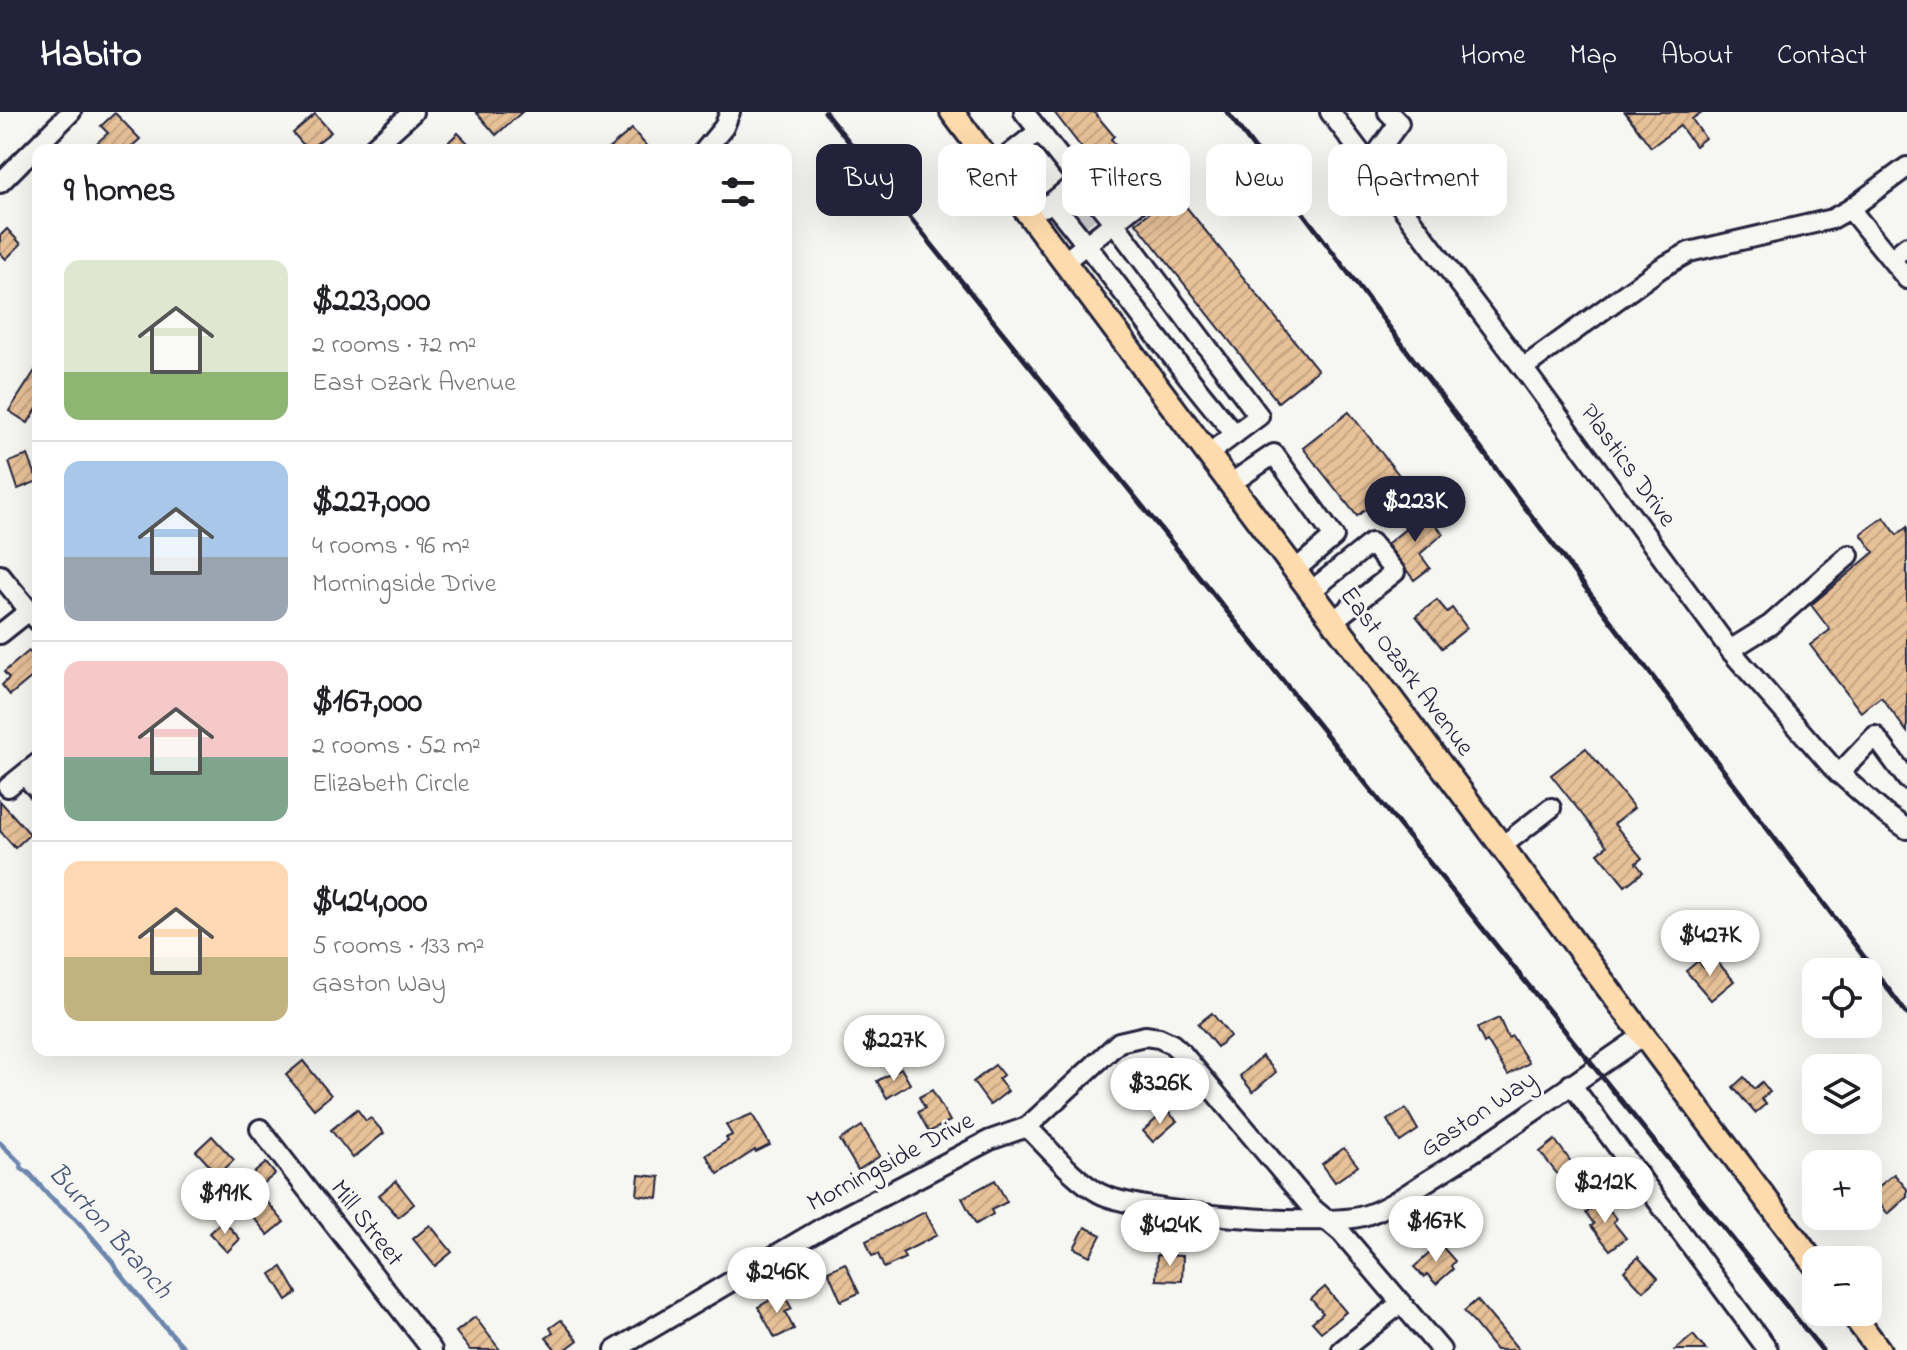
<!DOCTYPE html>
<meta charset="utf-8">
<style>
body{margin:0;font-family:"Indie Flower",sans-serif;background:#f2f2f2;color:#202124;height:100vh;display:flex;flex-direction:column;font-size:30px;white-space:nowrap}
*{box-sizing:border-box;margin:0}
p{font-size:26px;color:#757577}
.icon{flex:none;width:44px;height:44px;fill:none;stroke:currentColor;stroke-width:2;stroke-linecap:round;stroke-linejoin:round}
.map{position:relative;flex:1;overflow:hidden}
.side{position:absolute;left:32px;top:32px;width:760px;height:912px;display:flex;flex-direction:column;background:#fff;border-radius:16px;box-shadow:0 8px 32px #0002}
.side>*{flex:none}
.hud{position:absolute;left:816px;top:32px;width:760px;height:72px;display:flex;gap:16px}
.tools{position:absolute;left:1802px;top:846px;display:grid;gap:16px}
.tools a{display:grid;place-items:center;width:80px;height:80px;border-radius:16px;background:#fff;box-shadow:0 8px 32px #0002;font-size:40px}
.price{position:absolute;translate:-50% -68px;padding:0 18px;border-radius:28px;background:#fff;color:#222;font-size:26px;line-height:52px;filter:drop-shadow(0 2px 4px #0008)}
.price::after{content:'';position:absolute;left:50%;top:48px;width:24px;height:18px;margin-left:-12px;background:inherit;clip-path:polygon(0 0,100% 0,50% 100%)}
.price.selected{background:#22223b;color:#fff}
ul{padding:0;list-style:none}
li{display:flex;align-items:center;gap:24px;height:200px;padding:0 32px}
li+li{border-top:2px solid #e0e0e0}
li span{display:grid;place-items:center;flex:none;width:224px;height:160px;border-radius:16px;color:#555}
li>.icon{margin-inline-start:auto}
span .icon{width:96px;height:96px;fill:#fffc;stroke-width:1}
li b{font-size:34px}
h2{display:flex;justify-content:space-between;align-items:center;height:96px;padding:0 32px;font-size:34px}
.pill{padding:0 28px;border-radius:16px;background:#fff;box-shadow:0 8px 32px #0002;font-size:28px;line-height:72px}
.pill.selected{background:#22223b;color:#fff}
header{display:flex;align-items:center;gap:48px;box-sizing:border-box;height:112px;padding:0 40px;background:#22223b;color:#fff}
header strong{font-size:38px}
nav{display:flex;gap:44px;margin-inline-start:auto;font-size:28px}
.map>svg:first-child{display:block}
</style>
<header>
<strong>Habito</strong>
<nav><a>Home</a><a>Map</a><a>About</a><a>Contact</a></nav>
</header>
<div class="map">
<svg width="1907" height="1238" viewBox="0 0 1907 1238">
<defs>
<pattern id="building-hatch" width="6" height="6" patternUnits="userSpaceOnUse" patternTransform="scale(2)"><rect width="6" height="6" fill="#e7c198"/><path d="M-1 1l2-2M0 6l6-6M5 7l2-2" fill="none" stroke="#c6a684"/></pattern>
</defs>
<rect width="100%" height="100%" fill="#f6f6f2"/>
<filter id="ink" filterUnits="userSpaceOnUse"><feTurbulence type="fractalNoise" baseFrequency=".0125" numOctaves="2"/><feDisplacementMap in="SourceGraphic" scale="16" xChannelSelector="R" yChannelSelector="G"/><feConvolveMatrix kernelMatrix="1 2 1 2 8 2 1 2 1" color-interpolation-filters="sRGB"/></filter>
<g filter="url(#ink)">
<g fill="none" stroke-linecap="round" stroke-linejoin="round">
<!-- stream -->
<path stroke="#6c86ac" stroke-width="5" d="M0,1031L20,1051L22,1057L28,1060L50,1085L76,1107L113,1150L118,1159L150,1198L186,1238"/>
</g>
<!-- building -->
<g fill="url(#building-hatch)" stroke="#22223b" stroke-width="2">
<path d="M476,0H522L496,23Z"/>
<path d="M1054,0H1094L1114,24L1111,27L1141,64L1118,83Z"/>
<path d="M1625,0H1702L1692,7L1705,26L1695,34L1680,14L1651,35Z"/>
<path d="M115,1L140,27L128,38H89L108,21L101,14Z"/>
<path d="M315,2L331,20L308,38L293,21Z"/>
<path d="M632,17L650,38H607Z"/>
<path d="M458,21L475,38H440Z"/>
<path d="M1175,81L1318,258L1278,290L1136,111Z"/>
<path d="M7,117L21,132L6,147L0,141V124Z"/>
<path d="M38,254V295L28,311L9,299Z"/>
<path d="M1349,300L1403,368L1357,404L1303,336Z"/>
<path d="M28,343L38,369L18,377L9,350Z"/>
<path d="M1423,397L1443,422L1420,442L1430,456L1414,468L1387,432L1409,414L1407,411Z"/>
<path d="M1884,405L1897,423L1907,415V620L1881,585L1861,600L1810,533L1830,518L1811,493L1874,440L1861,422Z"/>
<path d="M1437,488L1447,500L1452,496L1467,516L1442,536L1416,504Z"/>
<path d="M29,539L38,550V560L10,583L2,573L9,566L4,560Z"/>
<path d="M1586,636L1634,696L1614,712L1642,746L1636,751L1643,760L1625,774L1598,741L1607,734L1551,663Z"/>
<path d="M0,689L30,722L15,736L0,719Z"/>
<path d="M1715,847L1734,869L1711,888L1686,859L1698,849L1704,856Z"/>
<path d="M1212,901L1230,924L1217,935L1198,912Z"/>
<path d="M1499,906L1508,926L1512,924L1529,951L1508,963L1487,929L1484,931L1477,916Z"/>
<path d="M1262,944L1276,960L1253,980L1240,964Z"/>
<path d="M303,949L331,983L314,997L286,963Z"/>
<path d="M995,953L1003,963L998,967L1008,979L990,993L973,970Z"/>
<path d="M901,956L910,972L887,986L877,969Z"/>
<path d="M1744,965L1754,977L1762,970L1770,980L1761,987L1766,992L1755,1001L1733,975Z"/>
<path d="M932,978L950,1009L929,1020L918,1000L925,996L919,985Z"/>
<path d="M357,997L366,1009L371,1006L384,1021L353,1046L331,1018Z"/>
<path d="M1406,997L1418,1018L1400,1030L1387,1008Z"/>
<path d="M1166,998L1177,1009L1153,1030L1143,1019Z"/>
<path d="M752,1002L770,1033L756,1040L755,1038L718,1062L706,1043L728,1029L726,1026L732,1023L726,1013Z"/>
<path d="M862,1014L880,1044L858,1058L840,1028Z"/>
<path d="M212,1024L234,1048L218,1063L196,1039Z"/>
<path d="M1555,1028L1580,1062L1566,1073L1540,1040Z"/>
<path d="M1344,1036L1358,1054L1335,1070L1322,1052Z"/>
<path d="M266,1051L275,1062L253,1080L244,1069Z"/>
<path d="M1894,1062L1907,1077V1085L1888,1102L1871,1081Z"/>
<path d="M639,1063L660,1065L658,1086L637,1083Z"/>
<path d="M995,1068L1007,1090L991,1098L993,1102L976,1112L962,1086Z"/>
<path d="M396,1069L414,1092L398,1105L379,1083Z"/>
<path d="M260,1081L284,1110L268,1123L244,1094Z"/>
<path d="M1602,1088L1616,1107L1613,1110L1626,1126L1610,1138L1591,1114L1594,1112L1586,1101Z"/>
<path d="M925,1100L937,1123L902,1141L905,1146L884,1156L878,1142L872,1144L866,1129Z"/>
<path d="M223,1108L240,1127L227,1140L209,1121Z"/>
<path d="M430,1113L452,1140L435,1154L413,1127Z"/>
<path d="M1085,1115L1101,1123L1090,1144L1074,1136Z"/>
<path d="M1440,1132L1455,1149L1451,1154L1453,1157L1436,1172L1427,1162L1424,1165L1414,1155Z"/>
<path d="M1157,1143L1183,1144L1182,1169L1156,1168Z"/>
<path d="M1638,1145L1658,1166L1643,1179L1624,1159Z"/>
<path d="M845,1151L859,1181L841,1189L828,1159Z"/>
<path d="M282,1155L297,1181L287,1188L271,1162Z"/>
<path d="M1325,1175L1346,1200L1321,1220L1312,1210L1323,1201L1311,1187Z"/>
<path d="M783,1181L792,1197L785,1200L794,1217L775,1226L758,1195Z"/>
<path d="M1477,1188L1519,1238H1496L1464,1199Z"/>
<path d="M475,1205L500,1238H470L456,1220Z"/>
<path d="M561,1208L578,1228L565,1238H556L546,1226L553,1221L550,1216Z"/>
<path d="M1693,1223L1706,1238H1675Z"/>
</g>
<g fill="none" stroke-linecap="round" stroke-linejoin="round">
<!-- minor-tunnel -->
<path stroke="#cccccd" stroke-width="18" stroke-dasharray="18 9" stroke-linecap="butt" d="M1076,112L1090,100"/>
<!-- minor casing -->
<g stroke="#22223b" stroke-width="24">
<g id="minor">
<path d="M1024,0L1070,58"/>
<path d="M1330,0L1523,256L1730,538L1834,657L1884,701L1907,717"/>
<path d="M371,38L413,0"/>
<path d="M705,38L724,15L730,0"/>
<path d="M1369,52L1399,11L1388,0"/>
<path d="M993,55L1039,19"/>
<path d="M0,71L71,0"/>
<path d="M1052,90L1079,68L1115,112L1259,304L1208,342"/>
<path d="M1044,95L1052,90C1115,166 1170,247 1235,322"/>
<path d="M1850,97L1907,167"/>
<path d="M1891,147L1907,134"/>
<path d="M1064,150L1151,81"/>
<path d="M1523,256L1661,156L1689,140L1832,107L1850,97L1907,55"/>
<path d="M1230,372L1274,342L1334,425L1295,458"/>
<path d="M0,463L38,509"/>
<path d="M1311,479L1371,431L1395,460L1333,509"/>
<path d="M0,522L29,499"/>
<path d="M1730,538L1770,513L1849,443"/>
<path d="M1839,662L1875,624L1907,667"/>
<path d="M24,663L38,678"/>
<path d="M8,675L38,651"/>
<path d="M1502,734L1551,696"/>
<path d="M1571,972L1768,1238"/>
<path d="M1027,1015C1049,1036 1072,1066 1099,1081C1136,1101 1322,1116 1363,1104C1388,1097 1411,1079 1432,1066C1505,1022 1574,970 1644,923"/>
<path d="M260,1017L432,1238"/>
<path d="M615,1238L825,1114L990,1028L1027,1015L1119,930L1145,924L1159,926L1172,932L1182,941L1311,1095L1341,1120L1441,1238"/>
<path d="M1342,1238L1400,1192"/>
</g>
</g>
<!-- major casing -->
<g stroke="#22223b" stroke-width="28">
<g id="major">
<path d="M952,0L1816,1154"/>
<path d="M1851,1200L1879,1238"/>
</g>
</g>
<!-- minor -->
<use href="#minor" stroke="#f6f6f2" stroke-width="18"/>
<!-- major -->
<use href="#major" stroke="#fedbac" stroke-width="22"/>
<!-- rail -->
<g stroke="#22223b" stroke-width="5">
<path d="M825,0L1822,1238"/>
<path d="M1227,0L1907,902"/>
</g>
</g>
</g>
<g text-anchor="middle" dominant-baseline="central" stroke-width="6" stroke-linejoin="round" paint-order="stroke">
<!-- street labels -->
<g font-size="26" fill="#22223b" stroke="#f6f6f2">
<text transform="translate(1627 354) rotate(54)">Plastics Drive</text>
<text transform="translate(1406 560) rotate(53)">East Ozark Avenue</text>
<text transform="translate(1479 1003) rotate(-34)">Gaston Way</text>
<text transform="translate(891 1051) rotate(-28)">Morningside Drive</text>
<text transform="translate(366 1112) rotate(52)">Mill Street</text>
</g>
<!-- water labels -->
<g font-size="28" font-style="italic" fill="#475473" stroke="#f6f6f2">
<text transform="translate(109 1120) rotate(48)">Burton Branch</text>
</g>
</g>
</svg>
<div class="tools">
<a><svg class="icon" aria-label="locate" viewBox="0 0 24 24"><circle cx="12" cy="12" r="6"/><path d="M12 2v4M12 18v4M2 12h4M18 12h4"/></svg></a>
<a><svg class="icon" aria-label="layers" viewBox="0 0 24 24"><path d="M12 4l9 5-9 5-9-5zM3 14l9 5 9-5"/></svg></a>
<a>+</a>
<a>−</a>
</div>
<b class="price selected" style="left:1415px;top:432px">$223K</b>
<b class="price" style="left:1710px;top:866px">$427K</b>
<b class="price" style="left:894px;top:971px">$227K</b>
<b class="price" style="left:1160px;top:1014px">$326K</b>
<b class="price" style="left:1605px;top:1113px">$212K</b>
<b class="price" style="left:225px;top:1124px">$191K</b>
<b class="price" style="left:1436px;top:1152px">$167K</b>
<b class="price" style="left:1170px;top:1156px">$424K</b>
<b class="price" style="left:777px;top:1203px">$246K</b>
<div class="hud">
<a class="pill selected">Buy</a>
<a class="pill">Rent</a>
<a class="pill">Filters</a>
<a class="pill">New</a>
<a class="pill">Apartment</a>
</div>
<section class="side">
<h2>9 homes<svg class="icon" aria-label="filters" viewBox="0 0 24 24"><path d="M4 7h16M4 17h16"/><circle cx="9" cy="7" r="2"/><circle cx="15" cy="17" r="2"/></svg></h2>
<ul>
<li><span style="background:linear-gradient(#dfe7d0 70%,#8fb573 0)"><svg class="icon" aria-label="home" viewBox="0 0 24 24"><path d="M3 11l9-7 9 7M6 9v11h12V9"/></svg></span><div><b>$223,000</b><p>2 rooms · 72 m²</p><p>East Ozark Avenue</p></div></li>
<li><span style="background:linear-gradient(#a9c7e8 60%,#9aa5b1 0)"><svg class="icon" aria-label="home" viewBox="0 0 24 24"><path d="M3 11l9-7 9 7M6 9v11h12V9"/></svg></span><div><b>$227,000</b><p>4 rooms · 96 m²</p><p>Morningside Drive</p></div></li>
<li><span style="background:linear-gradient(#f6c9c9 60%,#7fa58c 0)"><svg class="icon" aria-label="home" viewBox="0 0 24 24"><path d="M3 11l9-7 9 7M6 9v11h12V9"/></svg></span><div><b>$167,000</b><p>2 rooms · 52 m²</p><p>Elizabeth Circle</p></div></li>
<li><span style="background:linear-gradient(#ffd9b3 60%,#c2b280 0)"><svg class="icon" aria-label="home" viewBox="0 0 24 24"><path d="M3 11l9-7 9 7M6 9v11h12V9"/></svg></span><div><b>$424,000</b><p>5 rooms · 133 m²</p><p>Gaston Way</p></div></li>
</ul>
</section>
</div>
